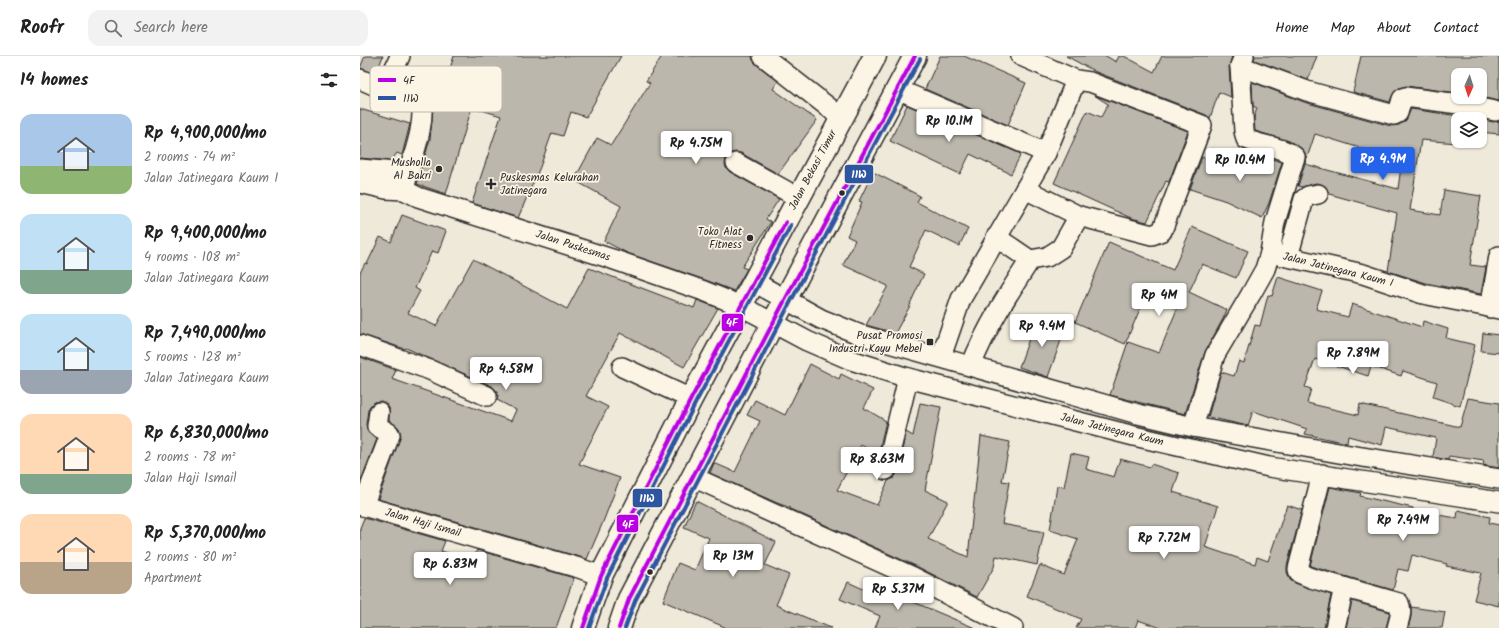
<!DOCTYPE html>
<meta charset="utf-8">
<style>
body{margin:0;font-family:Kalam,sans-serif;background:#f2f2f2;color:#222;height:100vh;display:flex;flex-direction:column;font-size:15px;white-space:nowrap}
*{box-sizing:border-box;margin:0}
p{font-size:13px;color:#767676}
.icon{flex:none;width:22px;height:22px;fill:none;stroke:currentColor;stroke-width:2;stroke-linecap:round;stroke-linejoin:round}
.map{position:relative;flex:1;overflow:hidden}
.side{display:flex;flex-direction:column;background:#fff;width:360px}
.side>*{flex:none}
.needle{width:26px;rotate:183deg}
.buttons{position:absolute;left:1091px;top:12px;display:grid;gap:8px}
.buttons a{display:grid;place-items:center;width:36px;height:36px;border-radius:8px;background:#fff;box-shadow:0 1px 3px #0004;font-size:20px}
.price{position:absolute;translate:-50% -34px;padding:0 9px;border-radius:4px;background:#fff;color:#222;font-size:13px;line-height:26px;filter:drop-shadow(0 1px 2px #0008)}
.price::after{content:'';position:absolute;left:50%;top:24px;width:12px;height:9px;margin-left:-6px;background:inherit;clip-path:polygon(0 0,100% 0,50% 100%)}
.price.on{background:#2563eb;color:#fff}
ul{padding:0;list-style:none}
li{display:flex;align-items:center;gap:12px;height:100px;padding:0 20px}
li span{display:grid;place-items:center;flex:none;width:112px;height:80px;border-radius:12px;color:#555}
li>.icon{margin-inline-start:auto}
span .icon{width:48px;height:48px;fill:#fffc;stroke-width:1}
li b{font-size:17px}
h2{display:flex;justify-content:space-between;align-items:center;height:48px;padding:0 20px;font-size:17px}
header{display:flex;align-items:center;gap:24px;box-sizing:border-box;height:56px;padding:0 20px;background:#fff;border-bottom:1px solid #e0e0e0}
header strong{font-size:19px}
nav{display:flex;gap:22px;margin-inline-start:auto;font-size:14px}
.search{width:280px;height:36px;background:#f2f2f2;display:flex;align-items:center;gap:10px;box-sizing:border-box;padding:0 14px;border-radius:12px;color:#767676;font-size:15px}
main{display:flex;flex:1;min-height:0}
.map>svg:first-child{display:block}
</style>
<header>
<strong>Roofr</strong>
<div class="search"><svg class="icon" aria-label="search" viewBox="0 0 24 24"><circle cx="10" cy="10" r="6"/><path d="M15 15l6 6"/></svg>Search here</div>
<nav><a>Home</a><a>Map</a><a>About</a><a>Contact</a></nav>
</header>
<main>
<section class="side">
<h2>14 homes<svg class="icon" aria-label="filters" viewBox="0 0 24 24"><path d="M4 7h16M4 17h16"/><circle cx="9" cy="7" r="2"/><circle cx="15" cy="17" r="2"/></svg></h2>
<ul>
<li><span style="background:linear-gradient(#a9c7e8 65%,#8fb573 0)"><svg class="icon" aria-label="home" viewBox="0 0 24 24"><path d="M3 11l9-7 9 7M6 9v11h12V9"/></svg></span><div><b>Rp 4,900,000/mo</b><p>2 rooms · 74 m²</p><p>Jalan Jatinegara Kaum I</p></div></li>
<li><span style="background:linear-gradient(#bfe0f5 70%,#7fa58c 0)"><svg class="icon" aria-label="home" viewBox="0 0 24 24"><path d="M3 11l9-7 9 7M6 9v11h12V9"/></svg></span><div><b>Rp 9,400,000/mo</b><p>4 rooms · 108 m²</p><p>Jalan Jatinegara Kaum</p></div></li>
<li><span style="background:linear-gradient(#bfe0f5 70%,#9aa5b1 0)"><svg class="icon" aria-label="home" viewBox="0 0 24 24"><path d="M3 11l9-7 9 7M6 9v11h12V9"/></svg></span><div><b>Rp 7,490,000/mo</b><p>5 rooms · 128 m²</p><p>Jalan Jatinegara Kaum</p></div></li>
<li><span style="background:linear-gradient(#ffd9b3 75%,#7fa58c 0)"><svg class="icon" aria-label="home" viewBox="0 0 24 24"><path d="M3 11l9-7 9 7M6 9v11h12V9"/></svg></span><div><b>Rp 6,830,000/mo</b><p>2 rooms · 78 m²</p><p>Jalan Haji Ismail</p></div></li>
<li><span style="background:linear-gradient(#ffd9b3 60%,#b9a48a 0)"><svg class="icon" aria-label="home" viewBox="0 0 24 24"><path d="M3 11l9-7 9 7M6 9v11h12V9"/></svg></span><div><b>Rp 5,370,000/mo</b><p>2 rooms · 80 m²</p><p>Apartment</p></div></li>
</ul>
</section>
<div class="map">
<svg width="1139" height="572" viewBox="0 0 1139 572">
<rect width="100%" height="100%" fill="#efe9da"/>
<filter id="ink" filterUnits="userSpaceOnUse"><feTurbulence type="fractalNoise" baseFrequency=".025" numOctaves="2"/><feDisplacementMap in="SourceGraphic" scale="8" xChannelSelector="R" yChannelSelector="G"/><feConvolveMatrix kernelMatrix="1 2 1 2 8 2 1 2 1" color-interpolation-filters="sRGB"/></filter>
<g filter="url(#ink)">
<!-- building -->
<g fill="#bcb7ac" stroke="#2b2b2b" fill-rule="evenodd">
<path d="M5,0H23L16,18L0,12Z"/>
<path d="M94,0H261L226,61L211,56L203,80L192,77L180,111L158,162L112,147L141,60L112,51L86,138L57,128L70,83L73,53L74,49L78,50Z"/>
<path d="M302,0H392L393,4L396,8L418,25L413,33L457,64L418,118L381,97L375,96L371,97L366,102L365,108L366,112L370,116L419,143L406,163L411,166L382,211L387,213L374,235L348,225L267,197L244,185L261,150L214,124L237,82L251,89L290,27L286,25Z"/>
<path d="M580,0H604L666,27L648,69L565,33Z"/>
<path d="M706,0H746L756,6L759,0H764L794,16L802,0H872L869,11L871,41L859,36L850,62L846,59L736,16Z"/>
<path d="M895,0H957L948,24L894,4Z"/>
<path d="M1001,0H1139V45L1120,41V19H1098V37L1046,30L1039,32L1032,40L1030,46L993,36Z"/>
<path d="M892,26L944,46L1031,70L1039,69L1046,64L1051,53L1119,63H1098L1097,87L1061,84L1050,154L1080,159L1084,134L1121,140L1110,209L1126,211L1121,238L1066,227L1028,215L1037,157L969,138L966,131L961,128L956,127L942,131L938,130L946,104L945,97L941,92L929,85L895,75L894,62L897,52L893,50ZM955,78L1016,97L1042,103L1038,133L945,108Z"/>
<path d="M734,39L828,75L809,126L806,125L787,166L771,162L694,127L727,55L741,61L748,48Z"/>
<path d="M547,49L661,98L651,118L610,98L600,118L530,85Z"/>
<path d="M0,53L50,68L42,99L37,97L31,105L0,102Z"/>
<path d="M1120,63L1133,66L1139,65V78L1120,76Z"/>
<path d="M885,95L922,106L909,147L902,162L866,145L830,133L842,101L878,114Z"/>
<path d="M513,116L560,140L557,146L608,173L599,190L566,174L549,211L564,218L550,248H551L535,277L506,269L528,230L483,209L495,184L487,180L502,146L499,145Z"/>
<path d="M42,159L86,175L78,197L72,195L55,232L60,235L48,257L76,270L113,203L207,253L229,212L334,252L337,244L358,252L324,311L260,277L226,340L248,351L219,408L260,422L243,466L227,503L18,443L41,379L39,372L29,364V352L26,348L21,345L15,346L10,350L8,354L6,368L7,374L11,379L17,383L0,427V301L36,314L32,323L151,365L156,354L137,344L138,339L136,334L132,330L46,292L45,293L0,278V217L5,207L7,208L20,181L31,186Z"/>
<path d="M832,171L888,195L876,222L842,208L829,236L867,254L863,263L845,296L825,358L750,339L768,286L799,297L817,253L786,239L765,288L715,266L749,186L813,214Z"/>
<path d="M918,221L962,235L956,253L988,261L992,248L1062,271L1063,265L1088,273L1086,282L1115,289L1100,350L1073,341L1077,326L1043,315L1041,320L1011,310L1008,320L955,303L945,331L951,333L947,347L998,359L1000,348L1100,371L1108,342L1139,347V412L1123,409L1124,405L1089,400L1088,404L1073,401L1076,382L1026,371L1022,389L988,380L987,387L945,378L947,373L893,355L888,370L848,361L861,316L874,320L879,305L884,307L895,269L900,270L908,239L912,240Z"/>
<path d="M676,263L705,273L688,321L659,311Z"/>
<path d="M1123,277L1139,279V297L1121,295Z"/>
<path d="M450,308L479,323L481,318L513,334L504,352L526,365L518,399L501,389L477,434L517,449L528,425L534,422L537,417L546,376L553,380L560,347L581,351L565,434L588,445L568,483L608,501L621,380L650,386L642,425L649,426L642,468L684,476L677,509L636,500L634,511L617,541L558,511L430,453L431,452L417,447L350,417L354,407L375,416L400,365L387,359L395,344L425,359Z"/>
<path d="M711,397L729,401L726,413L754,421L760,403L790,411L791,408L819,417L813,436L858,450L845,491L895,508L897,501L908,505L927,449L942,454L927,510V516L930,524L935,527L971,539L964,572H801L778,564L775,572H716L721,563L667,540L680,509L704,519L718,483L690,474L697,430L704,431Z"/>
<path d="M970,431L1001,437L1000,440L1053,452V455L1097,462L1098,454L1130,461L1129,467L1139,469V550L1114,544L1121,517L1086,510L1087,508L1052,499L1048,515L1038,513L1033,534L950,510Z"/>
<path d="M336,445L416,486L405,509L429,519L416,549L471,572H367L303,545L318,507L335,514L349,482L324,471Z"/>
<path d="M4,462L85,485L81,495L113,505L117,494L214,522L196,572H0V472Z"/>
<path d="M488,526L527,544L530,536L615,572H515L520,560L480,543Z"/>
<path d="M992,545L1030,556L1026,572H986Z"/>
<path d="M1051,551L1085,556L1082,572H1048L1051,561Z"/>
</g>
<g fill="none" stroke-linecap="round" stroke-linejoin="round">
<!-- minor casing -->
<g stroke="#2b2b2b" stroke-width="22">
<g id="minor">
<path d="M403,0L481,61"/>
<path d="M880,10L947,35L1034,59L1038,57L1042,43L1045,41L1099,48L1135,55"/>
<path d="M0,23L25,34L56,44L62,48C64,78 50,105 44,134"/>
<path d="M716,24L730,26L842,69L802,175L792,179L719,160"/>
<path d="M537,33L686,97"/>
<path d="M25,34L40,0"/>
<path d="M376,107L439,142"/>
<path d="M0,113L47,117"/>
<path d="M0,127L26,133L44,134L58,141L252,203L344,235L381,250L447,285L491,304L548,322L774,380L909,411L1139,446"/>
<path d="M665,133L719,160L701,192L687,201L670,204"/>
<path d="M910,197L1003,218L1063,238L1139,253"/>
<path d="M928,201L944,143L948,140L958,138"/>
<path d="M394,226L461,263L501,279L778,358L833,371L990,399L1139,423"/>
<path d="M1130,252L1139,200"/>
<path d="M0,289L70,314L127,340"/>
<path d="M581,301L601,243L686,97L716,24L661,0"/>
<path d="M611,310C626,272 648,238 670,204L636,181"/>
<path d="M262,311L331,343"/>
<path d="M833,371L855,299L891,238L905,213L910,197L915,166L935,101C922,90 901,90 886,83L884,75L880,10L884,0"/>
<path d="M526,414L548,322"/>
<path d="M962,418L938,513L939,517L951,522L1039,547C1043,556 1039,563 1037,572"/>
<path d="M333,421L553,521L653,572"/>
<path d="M0,449L219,512L241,520"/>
<path d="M3,450L30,379L29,377L17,370L19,356"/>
<path d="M975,572L984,531"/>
</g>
</g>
<!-- major casing -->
<g stroke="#2b2b2b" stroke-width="25">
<g id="major">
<path d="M223,572L241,520L331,343L515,0"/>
<path d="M259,572L269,543L425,244L555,0"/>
</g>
</g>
<!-- minor -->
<use href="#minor" stroke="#fcf5e5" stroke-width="19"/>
<!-- major -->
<use href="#major" stroke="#fcf5e5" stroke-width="22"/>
<!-- bus-1 casing -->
<g stroke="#fcf5e5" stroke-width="7">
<g id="bus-1">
<path d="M223,572L241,520L331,343L426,166"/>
<path d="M259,572L269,543L425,244L555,0"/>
</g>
</g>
<!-- bus-2 casing -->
<g stroke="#fcf5e5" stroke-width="7">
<g id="bus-2">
<path d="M229,572L247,522L336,346L431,169"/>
<path d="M265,572L275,545L430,247L560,3"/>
</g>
</g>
<!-- bus-1 -->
<use href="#bus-1" stroke="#b900e2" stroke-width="4"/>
<!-- bus-2 -->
<use href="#bus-2" stroke="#2e55a0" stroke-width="4"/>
</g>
</g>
<!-- markers -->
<g fill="#2b2b2b" stroke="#fcf5e5" stroke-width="1.5">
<circle cx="79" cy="113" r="4"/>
<path d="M129 122h4v4h4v4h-4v4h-4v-4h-4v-4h4z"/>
<circle cx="482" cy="137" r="3.5"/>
<circle cx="390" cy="182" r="4"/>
<rect x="566" y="282" width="8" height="8" rx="2"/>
<circle cx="290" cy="516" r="3.5"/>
</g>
<g text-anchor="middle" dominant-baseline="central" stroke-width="3.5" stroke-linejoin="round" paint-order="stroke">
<!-- poi labels -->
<g font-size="11" fill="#2b2b2b" stroke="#fcf5e5" text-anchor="end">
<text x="71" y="107">Musholla<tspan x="71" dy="13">Al Bakri</tspan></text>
<text x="140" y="122" text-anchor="start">Puskesmas Kelurahan<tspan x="140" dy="13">Jatinegara</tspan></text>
<text x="382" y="176">Toko Alat<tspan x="382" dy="13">Fitness</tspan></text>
<text x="562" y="280">Pusat Promosi<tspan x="562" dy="13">Industri Kayu Mebel</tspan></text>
</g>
<!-- street labels -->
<g font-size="11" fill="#2b2b2b" stroke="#fcf5e5">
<text transform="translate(453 114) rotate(-62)">Jalan Bekasi Timur</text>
<text transform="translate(213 190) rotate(18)">Jalan Puskesmas</text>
<text transform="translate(978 214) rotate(14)">Jalan Jatinegara Kaum I</text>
<text transform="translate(752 374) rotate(14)">Jalan Jatinegara Kaum</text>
<text transform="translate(63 467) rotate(16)">Jalan Haji Ismail</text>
</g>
</g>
<!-- legend -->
<rect x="10" y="10" width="132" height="46" rx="6" fill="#fcf5e5" stroke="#bdb8ad" stroke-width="1"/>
<rect x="18" y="22" width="18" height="4" fill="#b900e2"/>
<rect x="18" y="40" width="18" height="4" fill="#2e55a0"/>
<g font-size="11" fill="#2b2b2b">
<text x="43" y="28">4F</text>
<text x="43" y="46">11W</text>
</g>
<g stroke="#fcf5e5" stroke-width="1.5">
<rect x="484" y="108" width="30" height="20" rx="4" fill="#2e55a0"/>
<rect x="361" y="257" width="23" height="19" rx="4" fill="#b900e2"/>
<rect x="272" y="432" width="31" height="20" rx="4" fill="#2e55a0"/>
<rect x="256" y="458" width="23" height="19" rx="4" fill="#b900e2"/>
</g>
<g font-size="11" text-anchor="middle" font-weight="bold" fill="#fff">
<text x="499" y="122">11W</text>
<text x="372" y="270">4F</text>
<text x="287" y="446">11W</text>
<text x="268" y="472">4F</text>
</g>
</svg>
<div class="buttons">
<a><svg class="needle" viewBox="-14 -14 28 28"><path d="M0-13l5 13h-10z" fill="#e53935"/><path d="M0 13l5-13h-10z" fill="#767676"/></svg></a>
<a><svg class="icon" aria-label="layers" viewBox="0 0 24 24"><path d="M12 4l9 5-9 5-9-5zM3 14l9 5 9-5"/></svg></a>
</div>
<b class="price" style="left:589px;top:87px">Rp 10.1M</b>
<b class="price" style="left:336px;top:109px">Rp 4.75M</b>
<b class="price on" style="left:1023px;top:125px">Rp 4.9M</b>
<b class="price" style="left:880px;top:126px">Rp 10.4M</b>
<b class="price" style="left:799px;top:261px">Rp 4M</b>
<b class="price" style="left:682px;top:292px">Rp 9.4M</b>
<b class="price" style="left:993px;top:319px">Rp 7.89M</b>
<b class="price" style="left:146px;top:335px">Rp 4.58M</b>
<b class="price" style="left:517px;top:425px">Rp 8.63M</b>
<b class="price" style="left:1043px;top:486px">Rp 7.49M</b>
<b class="price" style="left:804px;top:504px">Rp 7.72M</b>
<b class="price" style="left:373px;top:522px">Rp 13M</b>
<b class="price" style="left:90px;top:530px">Rp 6.83M</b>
<b class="price" style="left:538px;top:555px">Rp 5.37M</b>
</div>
</main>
